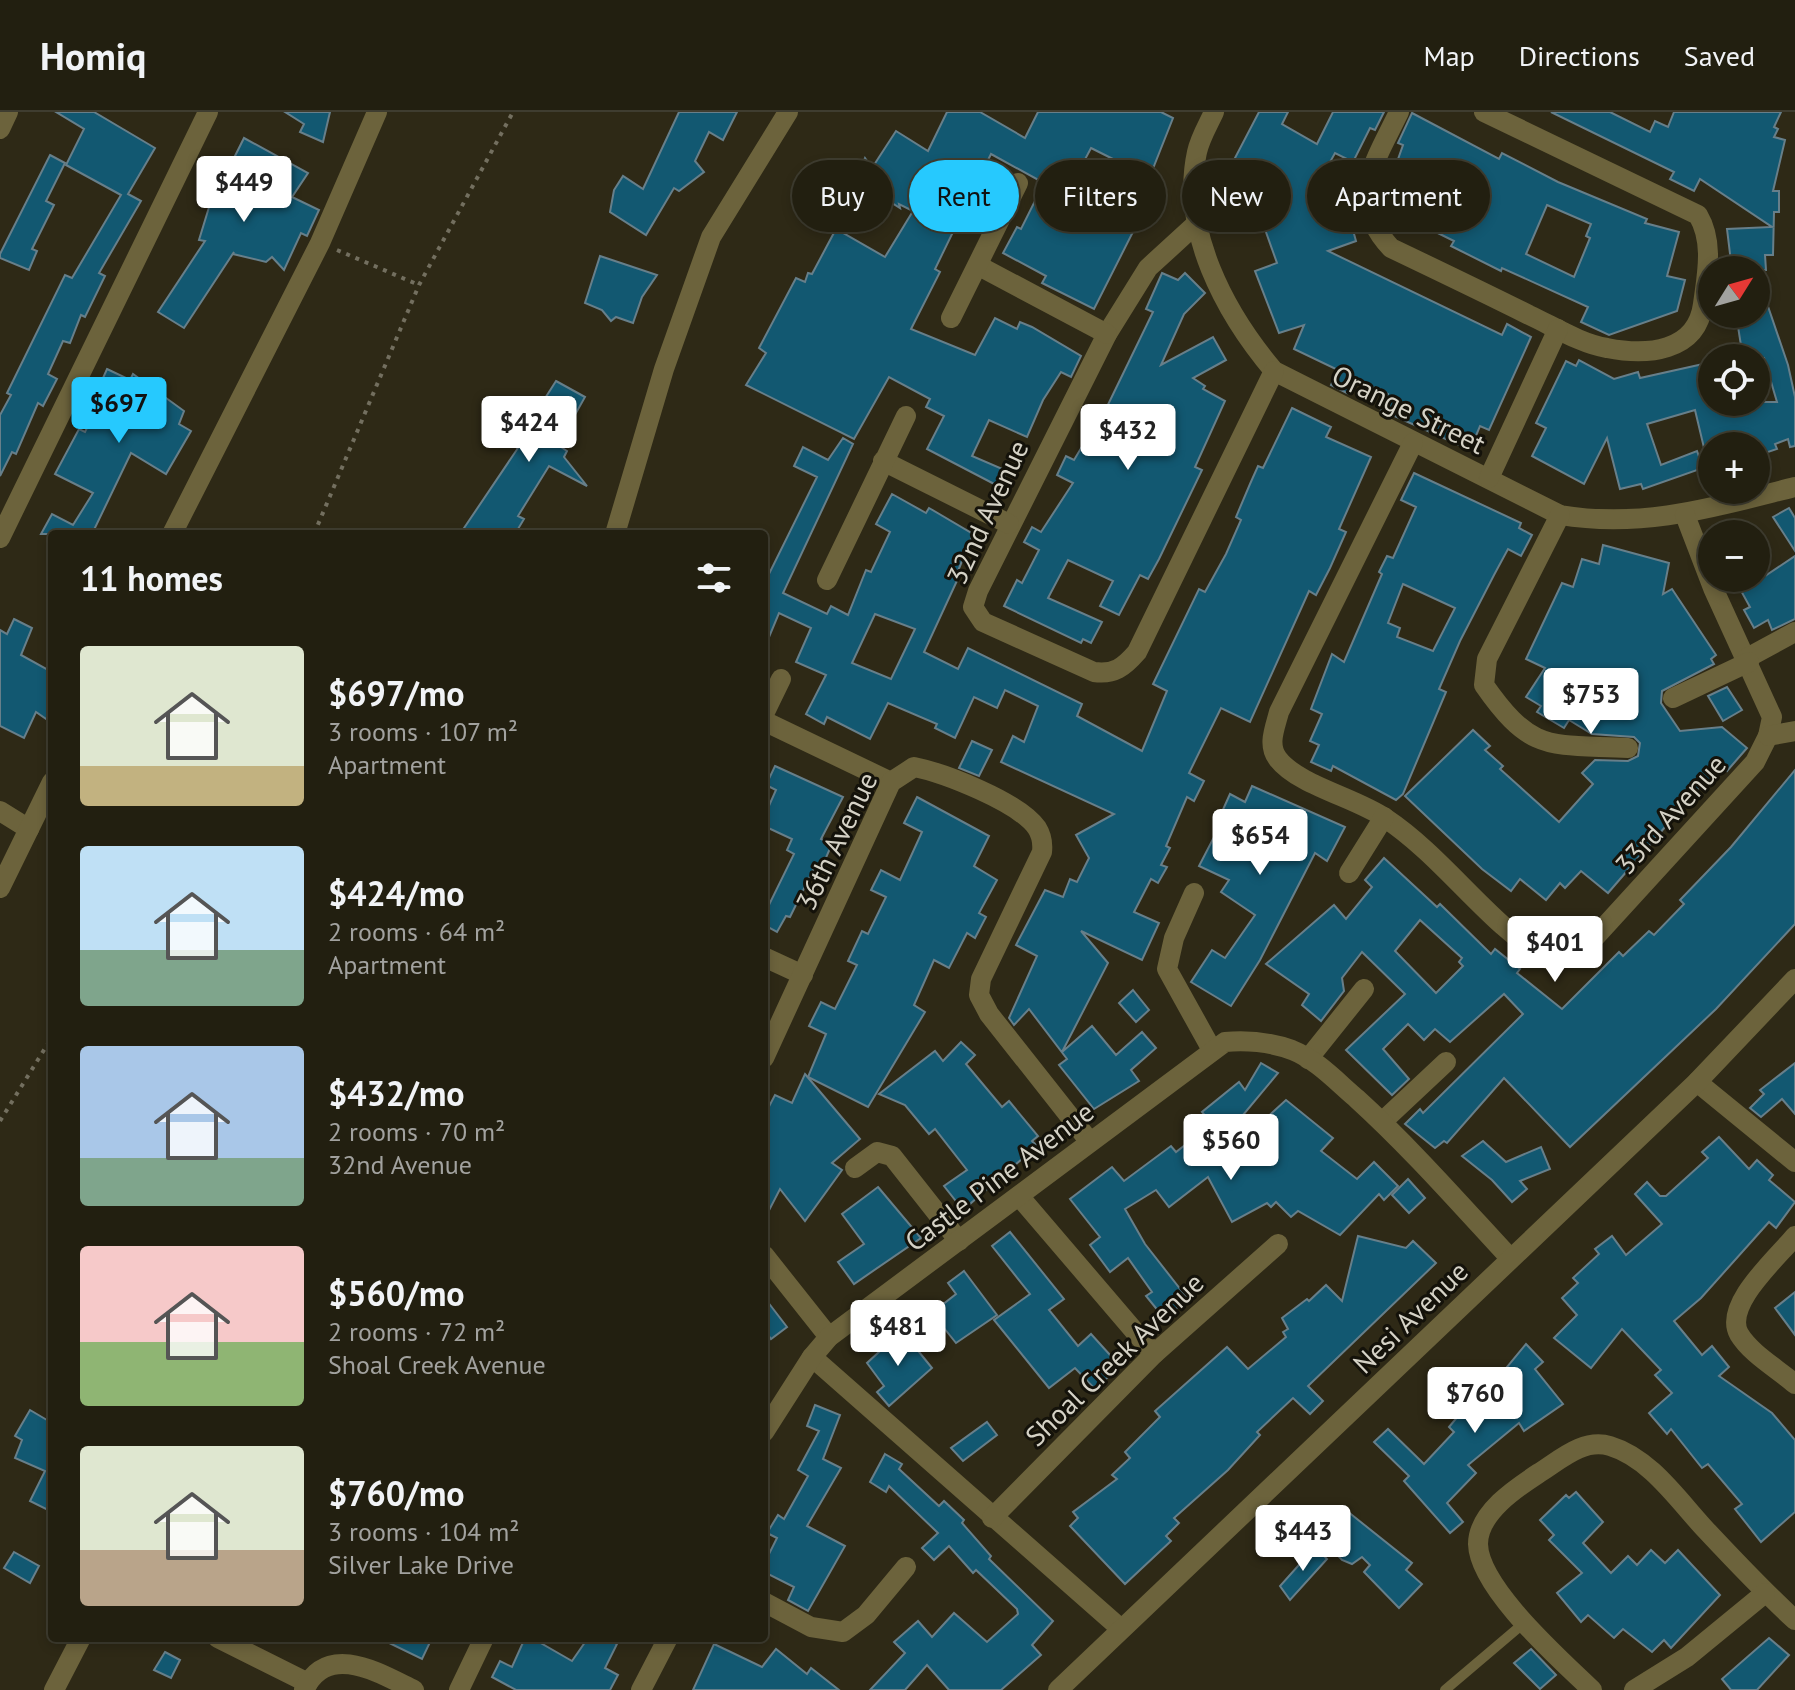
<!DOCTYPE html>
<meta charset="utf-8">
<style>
body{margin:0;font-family:"PT Sans",sans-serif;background:#2e2c1e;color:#f1f3f6;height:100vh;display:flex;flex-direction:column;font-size:30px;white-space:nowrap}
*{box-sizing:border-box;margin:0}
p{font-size:26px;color:#a2a29f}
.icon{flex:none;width:44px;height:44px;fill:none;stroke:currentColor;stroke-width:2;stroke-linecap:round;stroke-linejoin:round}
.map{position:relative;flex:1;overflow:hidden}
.details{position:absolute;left:48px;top:418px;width:720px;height:1112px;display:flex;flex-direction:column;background:#221f10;border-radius:8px;box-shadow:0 4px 12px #0003,0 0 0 2px #3f3d30}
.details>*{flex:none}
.top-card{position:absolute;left:792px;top:48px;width:760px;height:72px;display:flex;gap:16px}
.needle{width:52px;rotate:53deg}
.controls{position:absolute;left:1698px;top:144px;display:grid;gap:16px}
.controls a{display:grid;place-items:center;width:72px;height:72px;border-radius:50%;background:#221f10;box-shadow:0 4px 12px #0003,0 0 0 2px #3f3d30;font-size:40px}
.price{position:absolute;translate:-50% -68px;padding:0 18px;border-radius:8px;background:#fff;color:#222;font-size:26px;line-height:52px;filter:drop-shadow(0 2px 4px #0008)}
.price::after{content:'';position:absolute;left:50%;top:48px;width:24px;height:18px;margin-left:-12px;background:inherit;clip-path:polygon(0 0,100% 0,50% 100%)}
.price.on{background:#26c9fe;color:#111}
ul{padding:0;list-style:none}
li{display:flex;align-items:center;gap:24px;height:200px;padding:0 32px}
li span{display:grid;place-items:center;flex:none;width:224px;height:160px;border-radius:8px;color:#555}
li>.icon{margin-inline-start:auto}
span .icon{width:96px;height:96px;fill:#fffc;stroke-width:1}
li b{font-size:34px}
h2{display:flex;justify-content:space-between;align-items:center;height:96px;padding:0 32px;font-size:34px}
.tag{padding:0 28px;border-radius:36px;background:#221f10;box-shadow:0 4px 12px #0003,0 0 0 2px #3f3d30;font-size:28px;line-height:72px}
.tag.on{background:#26c9fe;color:#111}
header{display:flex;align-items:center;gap:48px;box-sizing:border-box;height:112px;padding:0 40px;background:#221f10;border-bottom:2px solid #3f3d30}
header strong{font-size:38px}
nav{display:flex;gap:44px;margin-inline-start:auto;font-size:28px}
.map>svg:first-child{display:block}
</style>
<header>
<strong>Homiq</strong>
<nav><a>Map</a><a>Directions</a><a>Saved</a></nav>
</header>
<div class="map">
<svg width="1795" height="1578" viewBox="0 0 1795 1578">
<rect width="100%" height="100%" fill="#2e2916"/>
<!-- building -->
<g fill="#125871" stroke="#677f8a" stroke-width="2" fill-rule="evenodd">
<path d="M56,0H94L155,36L128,82L141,89L99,161L105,164L85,205L81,203L70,231L63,229L48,262L57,267L43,294L38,291L16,342L12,340L0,364V303L11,283L7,281L65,163L72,166L121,83L66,53L84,17Z"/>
<path d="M285,0H330L323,30L300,20L304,12Z"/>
<path d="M679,0H737L723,28L709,20L695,49L704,60L679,79L674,76L646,123L610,100L614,78L623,64L643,77Z"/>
<path d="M947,0H980L1025,26L1038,0H1161L1173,6L1152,59L1149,57L1130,89L1144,98L1094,197L1042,171L1046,164L1003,141L1017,115L1021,117L1044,71L991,42L935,157L940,160L911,217L975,243L995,206L1017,217L1020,210L1032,215L1081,244L1071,265L1061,260L1043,288L1027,325L989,308L972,344L1007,359L1000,375L927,337L944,304L926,295L930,287L889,265L854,327L746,273L766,241L759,236L796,166L805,170L808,161L812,162L836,117L885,145L913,99L899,92L900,96L856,68L865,46L872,56L896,19L928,39ZM1091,36L1123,52L1105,85L1073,70Z"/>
<path d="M1259,0H1288L1282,12L1317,32L1333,0H1384L1375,18L1370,16L1353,50L1335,41L1323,63L1334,117L1351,111L1356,129L1328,139L1502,223L1507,212L1531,225L1489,318L1480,314L1470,338L1381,298L1388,282L1353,266L1347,281L1331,273L1338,258L1294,237L1304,213L1279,221L1255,159L1277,151L1262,109L1238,118L1232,102L1266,89L1224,67Z"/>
<path d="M1551,0H1610L1650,20L1655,9L1668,15L1674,0H1781L1774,15L1778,17L1774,25L1785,28L1773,79H1779V100H1774L1773,143H1765L1766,158H1732L1727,117L1772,115L1700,67L1694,79L1670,67L1674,60Z"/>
<path d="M1412,1L1499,47L1502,41L1558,70L1647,107L1645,111L1679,120L1667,164L1685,168L1677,199L1609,223L1581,210L1588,195L1502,156L1501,159L1451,134L1454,129L1399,102L1402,96L1391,67L1403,33L1398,31ZM1547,93L1591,112L1586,124L1590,126L1574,165L1526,142Z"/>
<path d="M244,26L308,61L292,85L319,98L307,124L301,121L284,158L272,145L266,150L233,142L234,140L184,216L158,200L205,129L199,128L210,92L222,63L225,64Z"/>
<path d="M50,43L65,51L46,89L54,93L32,137L37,139L29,158L0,146V142Z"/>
<path d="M600,144L657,163L642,185L633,211L616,205L611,209L602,198L585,191Z"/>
<path d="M1162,161L1178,168L1185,161L1205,181L1184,202L1161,253L1213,225L1226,248L1193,266L1205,274L1203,277L1225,289L1195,355L1202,358L1159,447L1148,467L1140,463L1119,503L1100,494L1113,469L1068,448L1048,486L1102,510L1091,531L1083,527L1081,531L1004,494L1017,468L1022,471L1039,438L1024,430L1032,415L1041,420L1073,371L1057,363L1066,344L1074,348L1092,318L1084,314L1092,299L1102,305L1153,200L1146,197Z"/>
<path d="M1756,168H1759L1788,253L1795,285V334L1790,335L1788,327L1775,332L1777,337L1759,343L1756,334H1712V339L1705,340L1695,298L1647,312L1661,353L1697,339L1703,356L1643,377L1641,372L1620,377L1607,326L1584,372L1532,344L1546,316L1536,311L1566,249L1576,254L1579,248L1614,267L1638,260L1640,266L1712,250V290H1777L1764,246H1743L1736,202H1756Z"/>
<path d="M107,257L130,268L133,262L184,299L179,312L191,319L166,362L131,341L92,422H41L52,402L73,413L93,381L55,362L79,317L85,320L101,288L95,284Z"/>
<path d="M556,269L585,285L558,333L567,339L564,345L587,374L549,354L518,404L524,407L515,422H460L518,336L510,332L518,315L524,318L539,290L542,291Z"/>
<path d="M1292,296L1331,315L1326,325L1371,345L1339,417L1346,420L1330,456L1316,483L1309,479L1250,610L1221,596L1189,661L1204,669L1194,689L1187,685L1166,734L1170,736L1161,753L1167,755L1158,771L1151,767L1134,800L1159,811L1142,848L1081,819L1108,851L1062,940L1092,914L1116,943L1142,920L1156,936L1131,958L1139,969L1094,997L1059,953L1067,947L1029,897L1014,913L1009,906L1037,844L1016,833L1045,778L1063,785L1070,767L1077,770L1089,746L1076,723L1114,702L1001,650L1013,624L1024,630L1038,594L1005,578L997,596L974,585L955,626L935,616L937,612L888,591L870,627L827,605L824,612L806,602L826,563L796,550L811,516L779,501L764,537V472L817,365L794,354L803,335L828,348L843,326L853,332L783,481L827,502L831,494L848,503L866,458L871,460L890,420L876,412L892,382L926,401L929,396L973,422L958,459L961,460L924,540L958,557L968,536L1082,592L1077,604L1142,639L1167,579L1153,572L1199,477L1205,480L1226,442L1241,408L1236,405L1250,372L1258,354L1263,356ZM875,502L915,517L891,567L852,551Z"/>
<path d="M1414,361L1521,411L1519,416L1532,423L1521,444L1508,437L1494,463L1460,529L1439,577L1446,580L1403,682L1396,688L1333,654L1331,659L1311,650L1319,633L1310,629L1322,602L1311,597L1332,542L1344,550L1382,462L1379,460L1387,444L1393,446L1416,395L1401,388ZM1403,472L1455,496L1433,539L1397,525L1400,516L1388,511Z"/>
<path d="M1789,396L1795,406V439L1773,405Z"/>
<path d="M1603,433L1669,451L1663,482L1672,477L1716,543L1711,547L1714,552L1662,579L1661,591L1680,619L1722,615L1747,636L1727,659L1724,656L1709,674L1704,670L1608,781L1581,759L1565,776L1560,771L1546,788L1520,767L1511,779L1482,757L1405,684L1473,618L1490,634L1485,638L1503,654L1500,657L1559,710L1593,672L1582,661L1595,648L1628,649L1638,644L1640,631L1634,625L1592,622L1569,608L1564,616L1537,600L1541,594L1526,585L1545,556L1526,547L1562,471L1573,475L1582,447L1599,452Z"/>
<path d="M1795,444V507L1772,518L1768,508L1754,516L1744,498L1750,495L1734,466H1762Z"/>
<path d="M14,507L32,516L21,543L52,560V611L36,600L24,626L0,614V518L7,522Z"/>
<path d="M1727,575L1742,598L1723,609L1708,584Z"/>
<path d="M972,629L992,638L979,664L959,656Z"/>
<path d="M775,654L843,685L821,727L832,732L821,757L815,754L790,805L786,804L777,820L764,813V803L794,742L787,738L792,727L764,714V705L776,678L766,673Z"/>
<path d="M1795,658V812L1716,897L1570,1035L1504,966L1447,1031L1444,1029L1435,1036L1405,1012L1420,997L1423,1001L1523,902L1504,882L1450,930L1435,917L1424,928L1408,912L1383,937L1409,967L1392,983L1346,938L1405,882L1362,840L1342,866L1344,879L1321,909L1302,893L1309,882L1266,852L1334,793L1346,807L1372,775L1365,768L1384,746L1437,795L1440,792L1491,842L1495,837L1520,857L1517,861L1562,897L1619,840L1623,844L1649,819L1654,823L1684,792L1680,788L1731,735ZM1420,808L1462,846L1459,850L1463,854L1436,881L1395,839Z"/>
<path d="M1252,674L1345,715L1327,749L1315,741L1260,848L1231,894L1191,870L1212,838L1225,846L1255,803L1221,780L1229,768L1199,754L1225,704L1221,702L1230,682L1245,690Z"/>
<path d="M917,685L989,724L974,754L997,768L979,801L986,805L975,826L967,821L949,856L934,848L914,893L925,900L868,995L808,965L826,922L809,914L821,890L835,897L857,853L848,849L862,819L868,822L886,785L871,778L881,758L900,768L922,720L904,711Z"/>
<path d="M1133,878L1149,898L1136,910L1119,891Z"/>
<path d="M961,930L975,943L966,952L1002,995L1009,989L1038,1024L1032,1029L1037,1034L963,1098L944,1074L967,1058L935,1017L929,1022L905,993L879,982L935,939L943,949Z"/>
<path d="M1261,951L1278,961L1238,1009L1250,1021L1286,988L1333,1026L1321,1039L1357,1067L1374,1050L1398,1074L1384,1088L1379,1082L1340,1123L1298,1099L1291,1105L1276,1090L1271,1095L1267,1091L1232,1110L1208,1065L1169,1095L1156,1078L1125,1097L1145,1132L1188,1187L1164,1206L1146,1184L1152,1180L1128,1146L1110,1160L1090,1133L1100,1125L1070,1087L1112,1055L1124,1069L1171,1034L1176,1040L1212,1012L1202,1000L1239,970L1245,978Z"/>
<path d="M1795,951V1002L1782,987L1761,1005L1750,996L1764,982L1760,978Z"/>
<path d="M805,962L860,1027L832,1051L842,1058L805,1109L780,1077L764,1108V1004L775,983L792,991Z"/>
<path d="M1719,1025L1749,1057L1757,1048L1773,1063L1769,1068L1795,1090L1776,1116L1769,1110L1701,1186L1674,1209L1702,1243L1712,1234L1729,1255L1719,1264L1772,1301L1795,1328V1400L1761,1430L1735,1397L1742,1392L1708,1352L1702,1356L1671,1317L1667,1322L1649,1301L1672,1281L1655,1263L1661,1258L1622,1217L1591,1256L1554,1226L1577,1203L1562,1186L1578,1171L1573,1166L1599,1142L1595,1137L1612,1124L1626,1143L1662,1112L1635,1082L1647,1070L1660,1084H1666L1708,1046L1702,1040Z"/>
<path d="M1483,1029L1506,1050L1541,1035L1550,1057L1520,1069L1527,1077L1512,1090L1492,1068L1462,1044Z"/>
<path d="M1408,1067L1425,1086L1409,1101L1392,1083Z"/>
<path d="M878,1075L921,1126L854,1172L838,1150L864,1132L842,1102Z"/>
<path d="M1010,1120L1064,1187L1049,1198L1078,1234L1091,1222L1120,1254L1095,1277L1075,1256L1049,1276L994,1208L1030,1182L992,1134Z"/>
<path d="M1358,1124L1406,1136L1413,1129L1436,1151L1308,1274L1323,1289L1310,1302L1293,1286L1257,1320L1260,1323L1228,1358L1174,1406L1179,1411L1166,1424L1171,1429L1125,1472L1070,1414L1078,1406L1073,1400L1117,1367L1112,1363L1130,1346L1125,1340L1160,1305L1155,1299L1227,1235L1248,1257L1286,1225L1283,1220L1288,1217L1282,1206L1307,1187L1309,1189L1326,1173L1342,1189Z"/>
<path d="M964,1159L997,1203L956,1231L932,1201L956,1182L948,1171Z"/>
<path d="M1795,1180V1223L1775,1196Z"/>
<path d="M764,1185L787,1215L771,1227L764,1217Z"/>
<path d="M902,1219L932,1256L889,1294L877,1280L884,1274L867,1251Z"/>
<path d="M1526,1232L1543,1250L1535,1257L1563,1292L1524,1319L1519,1311L1468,1353L1476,1361L1447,1391L1463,1410L1450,1421L1404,1369L1409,1364L1374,1330L1388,1317L1424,1352L1454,1320L1449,1315L1459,1303L1506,1264L1502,1261Z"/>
<path d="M815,1293L840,1303L823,1347L841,1356L807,1414L845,1434L808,1499L788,1488L794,1475L764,1460V1452L777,1426L767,1421L778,1403L784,1407L808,1364L798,1358L819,1319L807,1314Z"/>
<path d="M30,1298L52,1311V1400L30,1389L45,1359L15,1346L22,1328L15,1324Z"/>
<path d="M987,1310L997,1323L963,1349L951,1336Z"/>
<path d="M885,1342L902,1352L899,1357L939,1394L944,1389L964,1408L962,1411L991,1444L989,1447L1053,1509L1032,1533L1041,1543L1001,1578H949L927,1553L905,1578H870L905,1541L894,1530L918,1509L932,1525L954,1501L987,1530L1018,1502L1017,1497L976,1458L973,1461L949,1434L934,1448L922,1436L938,1421L889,1374L886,1380L870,1370Z"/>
<path d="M1576,1380L1603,1410L1583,1431L1611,1461L1628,1444L1637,1453L1651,1438L1665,1451L1678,1438L1720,1483L1671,1536L1664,1528L1652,1540L1623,1517L1614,1526L1588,1503L1581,1510L1557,1481L1582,1461L1549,1428L1554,1423L1540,1408L1566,1383L1569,1386Z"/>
<path d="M1347,1399L1412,1451L1406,1458L1422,1472L1399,1496L1364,1460L1370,1453L1362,1445L1352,1452L1342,1448L1322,1427Z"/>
<path d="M1315,1435L1327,1447L1290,1488L1280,1474Z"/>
<path d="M14,1440L39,1454L30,1471L4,1456Z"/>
<path d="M379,1526H432L422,1547Z"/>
<path d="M525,1526L537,1529L572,1549L588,1526H605L617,1532L605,1556L618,1563L610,1578H516L492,1565L500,1549L512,1555Z"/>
<path d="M1769,1526L1789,1543L1757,1578H1731L1722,1567Z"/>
<path d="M714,1532L762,1555L776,1537L807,1562L811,1556L839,1578H693Z"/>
<path d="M1531,1537L1556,1563L1540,1577L1514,1551Z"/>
<path d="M165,1540L180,1548L171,1566L154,1558Z"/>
</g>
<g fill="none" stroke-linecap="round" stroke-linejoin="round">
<!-- path -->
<g stroke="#736f5f" stroke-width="4" stroke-dasharray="4 6" stroke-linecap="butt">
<path d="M337,138L419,173"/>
<path d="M314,422L419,173L513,0"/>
<path d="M0,1009L52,925"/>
</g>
<!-- service -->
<path stroke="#6c633c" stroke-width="10" d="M1445,1578L1524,1511"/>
<!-- minor -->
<g stroke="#6c633c" stroke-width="20">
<path d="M1214,0C1208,13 1200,26 1197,40C1180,118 1225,201 1274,259L1560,403C1643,417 1715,395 1795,375"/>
<path d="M1399,0C1375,50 1346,88 1391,136C1437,158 1483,180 1529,203C1553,214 1581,232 1607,236C1647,244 1697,240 1703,192C1707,162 1714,130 1698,103L1484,0"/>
<path d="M0,17L8,0"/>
<path d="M1196,112L1148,156L1107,222L978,479L973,495L983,510L1094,560C1114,563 1124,555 1137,540L1274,259"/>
<path d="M979,154L1107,222"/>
<path d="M951,206L1018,71"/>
<path d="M1413,331L1279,600C1275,616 1267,633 1278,647C1298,673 1356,686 1385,706C1445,746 1486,810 1547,847L1566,843L1596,824L1755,650L1768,624L1772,605L1713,476L1685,403"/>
<path d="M883,349L1009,412"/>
<path d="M1489,366L1558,217"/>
<path d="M1560,403L1487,547L1484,573C1532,642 1550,632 1628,636"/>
<path d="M172,422L320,131L377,0"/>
<path d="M615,422L664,257L711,125L788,0"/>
<path d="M0,426L208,0"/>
<path d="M827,468L906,304"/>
<path d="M1747,546L1795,520"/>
<path d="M1673,586L1749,550"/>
<path d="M764,602L781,567"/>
<path d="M764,609L891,670"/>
<path d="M1768,624L1795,619"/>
<path d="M0,699L29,717"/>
<path d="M1349,761L1384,705"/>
<path d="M0,776L52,670"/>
<path d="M1194,781L1174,826L1167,857L1212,938"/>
<path d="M764,845L803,863"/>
<path d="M764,946L891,670L914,655C944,661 1019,690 1037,716C1042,724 1043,731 1042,740L981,867L979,883L989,902L1090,1030"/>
<path d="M1308,947L1364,877"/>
<path d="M1697,970L1795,1050"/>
<path d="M1382,1010L1446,950"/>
<path d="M855,1056L877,1040L892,1044L959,1129"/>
<path d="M1019,1084L1154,1242"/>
<path d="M1795,1124C1777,1146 1723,1193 1739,1222C1751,1242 1778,1257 1795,1272"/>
<path d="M764,1143L829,1225"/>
<path d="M812,1245L1120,1516"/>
<path d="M764,1320L812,1245L829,1225L1225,930C1249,928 1270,930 1292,938C1317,948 1336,969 1356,986C1411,1036 1460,1092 1510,1146"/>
<path d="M992,1406L1154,1242L1278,1132"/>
<path d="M764,1490L811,1515L843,1520L866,1503L906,1455"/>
<path d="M218,1526L308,1571"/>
<path d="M54,1578L81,1526"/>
<path d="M304,1578C328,1529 379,1561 414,1578"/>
<path d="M459,1578L484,1526"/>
<path d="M641,1578L668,1526"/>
<path d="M1058,1578L1697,970L1795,867"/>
<path d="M1592,1578C1560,1547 1479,1476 1478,1432C1478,1401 1516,1376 1539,1361C1560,1348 1583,1326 1610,1334C1650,1346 1678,1388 1705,1417C1734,1448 1763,1479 1795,1508"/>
<path d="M1634,1578L1687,1545L1765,1481"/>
</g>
</g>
<g text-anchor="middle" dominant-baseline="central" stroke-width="6" stroke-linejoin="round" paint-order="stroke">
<!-- street labels -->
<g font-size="28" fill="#d5d2c6" stroke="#14120a">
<text transform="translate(1409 297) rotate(26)">Orange Street</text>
<text transform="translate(987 400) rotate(-65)">32nd Avenue</text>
<text transform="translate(1670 702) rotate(-48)">33rd Avenue</text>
<text transform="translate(836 729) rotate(-64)">36th Avenue</text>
<text transform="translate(999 1064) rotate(-37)">Castle Pine Avenue</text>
<text transform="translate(1410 1205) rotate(-44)">Nesi Avenue</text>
<text transform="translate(1114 1247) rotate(-44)">Shoal Creek Avenue</text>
</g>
</g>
</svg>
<div class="controls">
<a><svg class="needle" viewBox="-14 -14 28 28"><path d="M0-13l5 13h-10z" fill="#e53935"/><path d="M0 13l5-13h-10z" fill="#a2a29f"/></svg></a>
<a><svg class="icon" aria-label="locate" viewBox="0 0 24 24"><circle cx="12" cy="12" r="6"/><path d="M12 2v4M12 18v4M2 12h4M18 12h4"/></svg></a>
<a>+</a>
<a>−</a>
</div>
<b class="price" style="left:244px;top:112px">$449</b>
<b class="price on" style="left:119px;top:333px">$697</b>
<b class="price" style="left:529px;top:352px">$424</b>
<b class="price" style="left:1128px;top:360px">$432</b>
<b class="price" style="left:1591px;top:624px">$753</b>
<b class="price" style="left:1260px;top:765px">$654</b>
<b class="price" style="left:1555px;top:872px">$401</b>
<b class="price" style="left:1231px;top:1070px">$560</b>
<b class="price" style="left:898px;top:1256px">$481</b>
<b class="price" style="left:1475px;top:1323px">$760</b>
<b class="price" style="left:1303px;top:1461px">$443</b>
<div class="top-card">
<a class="tag">Buy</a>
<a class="tag on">Rent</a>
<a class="tag">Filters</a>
<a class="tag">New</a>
<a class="tag">Apartment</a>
</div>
<section class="details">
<h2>11 homes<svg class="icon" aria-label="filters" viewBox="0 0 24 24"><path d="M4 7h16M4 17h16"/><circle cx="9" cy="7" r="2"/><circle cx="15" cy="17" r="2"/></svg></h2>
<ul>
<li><span style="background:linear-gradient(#dfe7d0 75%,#c2b280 0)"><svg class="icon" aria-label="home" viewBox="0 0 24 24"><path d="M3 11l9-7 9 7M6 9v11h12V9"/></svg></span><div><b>$697/mo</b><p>3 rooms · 107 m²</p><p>Apartment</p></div></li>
<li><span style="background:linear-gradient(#bfe0f5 65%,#7fa58c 0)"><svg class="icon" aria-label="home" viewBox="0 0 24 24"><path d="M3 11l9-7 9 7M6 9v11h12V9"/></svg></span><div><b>$424/mo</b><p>2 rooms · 64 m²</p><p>Apartment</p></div></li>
<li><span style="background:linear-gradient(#a9c7e8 70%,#7fa58c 0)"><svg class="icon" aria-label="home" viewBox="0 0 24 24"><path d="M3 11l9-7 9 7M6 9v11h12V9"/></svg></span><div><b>$432/mo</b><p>2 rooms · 70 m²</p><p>32nd Avenue</p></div></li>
<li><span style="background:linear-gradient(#f6c9c9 60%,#8fb573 0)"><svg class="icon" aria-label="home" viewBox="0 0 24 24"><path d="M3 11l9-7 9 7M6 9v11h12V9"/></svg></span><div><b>$560/mo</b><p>2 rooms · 72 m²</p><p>Shoal Creek Avenue</p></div></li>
<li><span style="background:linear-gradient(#dfe7d0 65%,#b9a48a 0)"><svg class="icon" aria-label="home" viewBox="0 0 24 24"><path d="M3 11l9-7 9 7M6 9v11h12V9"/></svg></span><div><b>$760/mo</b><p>3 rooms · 104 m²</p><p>Silver Lake Drive</p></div></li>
</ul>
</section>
</div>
